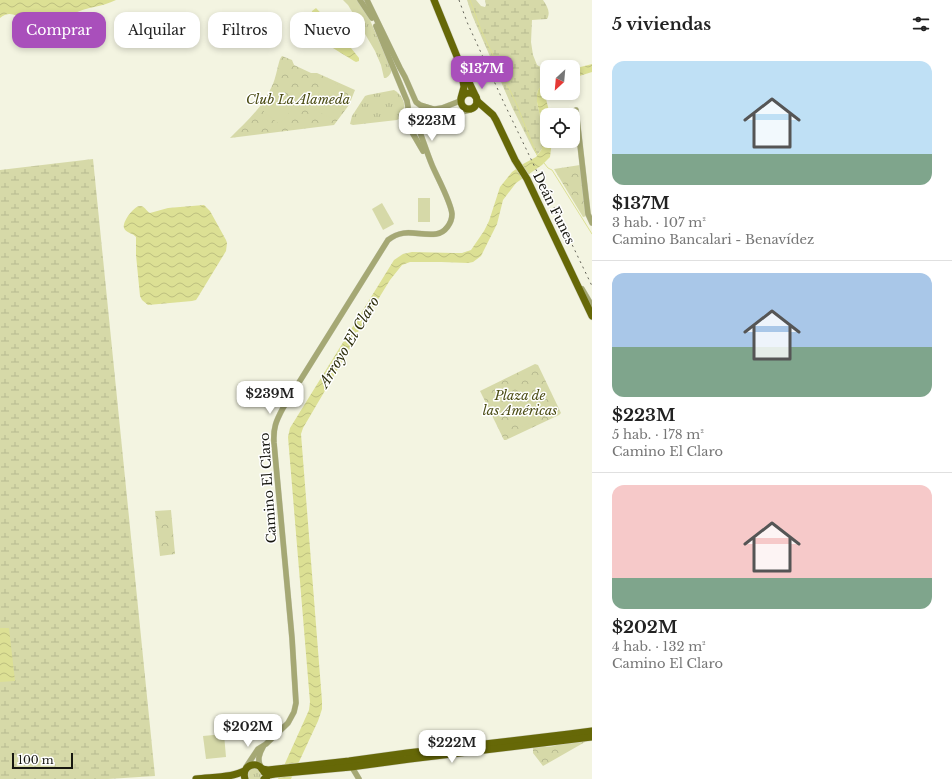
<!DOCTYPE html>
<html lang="es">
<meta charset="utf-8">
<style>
body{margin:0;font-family:"Libre Baskerville",serif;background:#f2f2f2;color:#222;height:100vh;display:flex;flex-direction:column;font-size:15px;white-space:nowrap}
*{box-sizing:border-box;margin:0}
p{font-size:13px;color:#767676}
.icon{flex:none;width:22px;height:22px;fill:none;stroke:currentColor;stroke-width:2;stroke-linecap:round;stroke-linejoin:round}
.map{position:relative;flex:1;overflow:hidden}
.panel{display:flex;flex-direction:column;background:#fff;width:360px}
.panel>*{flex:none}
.hud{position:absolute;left:12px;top:12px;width:380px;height:36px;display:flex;gap:8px}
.needle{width:26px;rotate:206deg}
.tools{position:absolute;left:540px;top:60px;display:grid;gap:8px}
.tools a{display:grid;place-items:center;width:40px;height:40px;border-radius:8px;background:#fff;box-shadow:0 2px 6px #0003;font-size:20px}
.scale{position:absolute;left:12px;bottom:10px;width:61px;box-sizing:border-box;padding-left:4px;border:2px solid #171710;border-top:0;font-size:11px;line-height:14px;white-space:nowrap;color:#171710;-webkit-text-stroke:3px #fff;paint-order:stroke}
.price{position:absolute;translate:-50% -34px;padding:0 9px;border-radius:8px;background:#fff;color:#222;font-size:13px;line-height:26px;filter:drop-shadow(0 1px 2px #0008)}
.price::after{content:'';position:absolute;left:50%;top:24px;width:12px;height:9px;margin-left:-6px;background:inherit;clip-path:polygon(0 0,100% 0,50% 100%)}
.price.on{background:#a94fbb;color:#fff}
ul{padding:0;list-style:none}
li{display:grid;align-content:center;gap:8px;height:212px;padding:0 20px}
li+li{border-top:1px solid #e0e0e0}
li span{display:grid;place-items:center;height:124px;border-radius:12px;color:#555}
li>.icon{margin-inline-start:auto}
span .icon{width:72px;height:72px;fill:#fffc;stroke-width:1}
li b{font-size:17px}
h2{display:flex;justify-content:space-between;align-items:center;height:48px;padding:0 20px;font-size:17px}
.tag{padding:0 14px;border-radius:12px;background:#fff;box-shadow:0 2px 6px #0003;font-size:14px;line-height:36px}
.tag.on{background:#a94fbb;color:#fff}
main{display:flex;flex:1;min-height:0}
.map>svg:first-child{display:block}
</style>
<main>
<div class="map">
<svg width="592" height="779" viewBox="0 0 592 779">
<defs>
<pattern id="grass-tufts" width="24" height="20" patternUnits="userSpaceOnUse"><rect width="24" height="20" fill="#d6d9a8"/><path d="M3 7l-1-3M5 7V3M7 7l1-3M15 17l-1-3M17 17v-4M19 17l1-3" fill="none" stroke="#b7ba90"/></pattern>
<pattern id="wetland-marsh" width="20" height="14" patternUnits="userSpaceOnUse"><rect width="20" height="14" fill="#d6d9a8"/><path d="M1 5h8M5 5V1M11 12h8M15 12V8" fill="none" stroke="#b7ba90"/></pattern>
<pattern id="park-crowns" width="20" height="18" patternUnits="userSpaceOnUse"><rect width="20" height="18" fill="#d6d9a8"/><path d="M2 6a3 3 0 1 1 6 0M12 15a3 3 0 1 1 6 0" fill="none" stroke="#b7ba90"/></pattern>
<pattern id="water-waves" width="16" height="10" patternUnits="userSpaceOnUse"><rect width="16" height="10" fill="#dce094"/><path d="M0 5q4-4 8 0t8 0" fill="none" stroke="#bcbf7f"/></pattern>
</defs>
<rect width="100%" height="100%" fill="#f3f4e1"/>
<!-- grass -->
<g fill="url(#grass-tufts)">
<path d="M343,0H358L366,11L391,68C392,73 390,75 386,78H384L381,65L375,51L351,10L348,5Z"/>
<path d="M394,90C405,96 409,112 397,120L353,125L350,124L352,116L365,96L368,95Z"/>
<path d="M256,767L262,774L260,779H248L247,770Z"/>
</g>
<!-- wetland -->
<g fill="url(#wetland-marsh)">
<path d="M467,0H476L481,6L485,7L486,5L485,0H543C547,6 551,12 547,19L532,20L531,42L533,55L537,65L544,69L546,78L538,90L537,94V102L542,126V149L537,155L533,149L512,107L472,15Z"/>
<path d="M93,159L155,776L108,779H0V170Z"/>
</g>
<!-- park -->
<g fill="url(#park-crowns)">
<path d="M282,56L292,60L294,65L311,73H317L355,90L349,105L334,125L230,138C246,122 263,107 272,86C276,78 277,68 280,59Z"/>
<path d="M580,165L587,216L583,217L554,169Z"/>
<path d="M535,364L538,365L561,413L559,415L506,440H504L480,391Z"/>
<path d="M171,510L175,554L160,556L155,511Z"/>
<path d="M585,740V742L543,766L533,753V748C540,745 547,748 554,746C556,745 558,744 560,743C568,741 577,741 585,740Z"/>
</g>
<!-- pitch -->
<g fill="#d6d9a8">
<path d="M325,78L345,88L331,118L310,108Z"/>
<path d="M275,95H278L292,106V109L281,123H278L264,112V110Z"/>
<rect x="418" y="198" width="12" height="24"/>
<path d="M382,203L394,224L383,230L372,209Z"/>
<path d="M534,408L539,419L521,427L516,416Z"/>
<path d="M224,734L226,757L206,759L203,736Z"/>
</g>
<!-- water -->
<g fill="url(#water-waves)">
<path d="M0,0H116C102,7 86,7 73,14C63,20 55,31 43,33C41,32 39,32 37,30C27,24 13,6 0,18Z"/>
<path d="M316,8L335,28L359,58V61L356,62L354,61C339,51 318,41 306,27V24C312,19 311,20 312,11Z"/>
<path d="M592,64V72L573,78V69Z"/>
<path d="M547,79V93L546,99L550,115H547V141H552L550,157L542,165L516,183L503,200L497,224L481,256L473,262L468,263L441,262H410L402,265L390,280L358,332L353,343L303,428L301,434L322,701V709L318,721L291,779H278L309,710L310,702L288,437L290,428L394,260L403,254L412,252L454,253H462L471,250L484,231L489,221L500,187L512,172L523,164L536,157L542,149V126L537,102V94L538,90L542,84Z"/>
<path d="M204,205L210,211L226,240L227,243L226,251L198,297L196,300L192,301L148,305L142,300L140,296L136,255V237C133,233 126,233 124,228C122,222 134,206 140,206C145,206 146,211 150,213L168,208Z"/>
<path d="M0,628H9L15,681L0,682Z"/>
</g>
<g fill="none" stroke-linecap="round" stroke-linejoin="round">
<!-- stream -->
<g stroke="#dce094" stroke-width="1">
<path d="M470,0L481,30L517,105L529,136L537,155"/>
<path d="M544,163L548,168L552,170L592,234"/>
</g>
<!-- minor casing -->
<g stroke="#d0d1c0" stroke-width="6">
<g id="minor">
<path d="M360,0L372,18"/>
<path d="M367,0L400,68L405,77L416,102L420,105L433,109"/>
<path d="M376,26L407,101L408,107L407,115"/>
<path d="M576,110L588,214L592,223"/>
<path d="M417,112C423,116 424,123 418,127L411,128L407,125L405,121L407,115L410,112H417L442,108L460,101"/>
<path d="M422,121C432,114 445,115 457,113C461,112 465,111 470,110"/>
<path d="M409,127L423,151"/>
<path d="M582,289L592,306"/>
<path d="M350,764L359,779"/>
<path d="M246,767L258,749L266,744L288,723L294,712L296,703L292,638L274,443C273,428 276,421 283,408L388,240C405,227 417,236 436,234C445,233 452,223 452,214C451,202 437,177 432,165C427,153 423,140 418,127"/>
<path d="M261,767C257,760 259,754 263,747"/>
</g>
</g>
<!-- major casing -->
<g stroke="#d0d1c0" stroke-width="8">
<g id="major">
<path d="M434,0L458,59L476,97"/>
<circle cx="469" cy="101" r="8"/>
<path d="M461,98L464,87L462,75"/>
<path d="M477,101L493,115L496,120L515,160L527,179L592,316"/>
<path d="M262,769L268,770L349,761L407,753L569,734L592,731"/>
<path d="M196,779C211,777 232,778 244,771"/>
<path d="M245,779C241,765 258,759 264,772"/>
<path d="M264,779L269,775L275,774L351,767L410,759L592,737"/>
</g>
</g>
<!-- minor -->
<use href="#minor" stroke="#a5a874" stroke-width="5.5"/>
<!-- major -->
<use href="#major" stroke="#666807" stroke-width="7"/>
<!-- rail -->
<path stroke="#626257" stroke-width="1" stroke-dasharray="2 4" stroke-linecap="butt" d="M459,0L467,22L504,103L592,286"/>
</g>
<g text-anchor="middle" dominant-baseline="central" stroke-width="3" stroke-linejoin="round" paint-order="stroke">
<!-- park labels -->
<g font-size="13" font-style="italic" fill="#4a4b13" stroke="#fff">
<text x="298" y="99">Club La Alameda</text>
<text x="520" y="395">Plaza de<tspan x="520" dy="15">las Américas</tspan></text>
</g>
<!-- street labels -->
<g font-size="13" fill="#171710" stroke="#fff">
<text transform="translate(554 208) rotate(64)">Deán Funes</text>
<text transform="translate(268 488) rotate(-94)">Camino El Claro</text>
</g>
<!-- water labels -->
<g font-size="14" font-style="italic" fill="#2d2e0c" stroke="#fff">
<text transform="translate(349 342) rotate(-59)">Arroyo El Claro</text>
</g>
</g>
</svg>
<div class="tools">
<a><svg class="needle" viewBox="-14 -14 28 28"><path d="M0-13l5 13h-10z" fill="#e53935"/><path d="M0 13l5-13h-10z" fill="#767676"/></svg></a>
<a><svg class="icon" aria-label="locate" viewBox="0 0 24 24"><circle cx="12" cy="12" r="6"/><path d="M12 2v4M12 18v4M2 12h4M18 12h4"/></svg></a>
</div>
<div class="scale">100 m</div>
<b class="price on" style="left:482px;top:90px">$137M</b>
<b class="price" style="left:432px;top:142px">$223M</b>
<b class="price" style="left:270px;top:415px">$239M</b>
<b class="price" style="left:248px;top:748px">$202M</b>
<b class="price" style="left:452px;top:764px">$222M</b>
<div class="hud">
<a class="tag on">Comprar</a>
<a class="tag">Alquilar</a>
<a class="tag">Filtros</a>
<a class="tag">Nuevo</a>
</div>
</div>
<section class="panel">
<h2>5 viviendas<svg class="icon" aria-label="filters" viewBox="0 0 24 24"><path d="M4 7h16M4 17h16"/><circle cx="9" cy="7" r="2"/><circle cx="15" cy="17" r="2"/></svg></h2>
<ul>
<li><span style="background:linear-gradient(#bfe0f5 75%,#7fa58c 0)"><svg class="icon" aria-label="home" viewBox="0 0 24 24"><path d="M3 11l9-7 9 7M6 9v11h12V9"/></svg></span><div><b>$137M</b><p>3 hab. · 107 m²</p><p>Camino Bancalari - Benavídez</p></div></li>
<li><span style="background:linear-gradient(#a9c7e8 60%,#7fa58c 0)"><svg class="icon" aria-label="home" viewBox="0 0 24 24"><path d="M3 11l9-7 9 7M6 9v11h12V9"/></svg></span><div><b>$223M</b><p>5 hab. · 178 m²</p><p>Camino El Claro</p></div></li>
<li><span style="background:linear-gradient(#f6c9c9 75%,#7fa58c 0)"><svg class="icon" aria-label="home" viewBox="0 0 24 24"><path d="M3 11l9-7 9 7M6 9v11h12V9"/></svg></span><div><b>$202M</b><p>4 hab. · 132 m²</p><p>Camino El Claro</p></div></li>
</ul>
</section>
</main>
